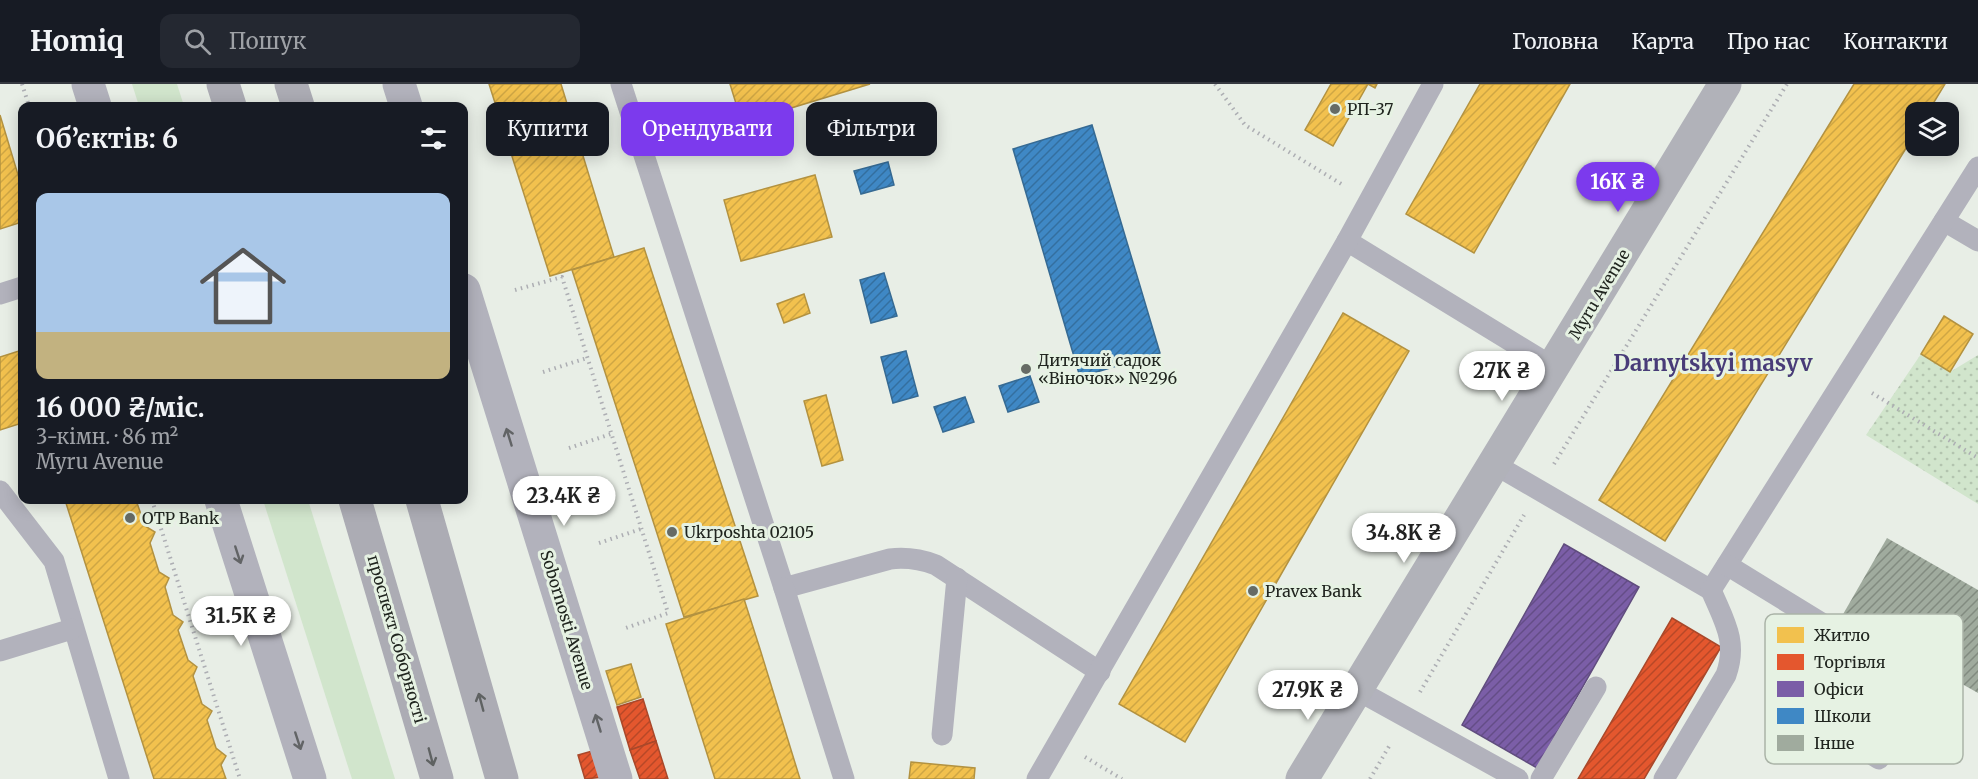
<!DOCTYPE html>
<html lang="uk">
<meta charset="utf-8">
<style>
body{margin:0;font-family:Merriweather,serif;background:#242831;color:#f1f3f6;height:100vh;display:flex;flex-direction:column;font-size:22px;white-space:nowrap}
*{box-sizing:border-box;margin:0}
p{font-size:20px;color:#9ea1a6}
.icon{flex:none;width:33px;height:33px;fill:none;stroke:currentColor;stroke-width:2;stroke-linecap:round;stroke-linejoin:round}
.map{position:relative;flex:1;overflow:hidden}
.drawer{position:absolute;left:18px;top:18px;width:450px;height:402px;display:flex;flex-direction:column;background:#171b24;border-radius:12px;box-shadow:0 3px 15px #0003}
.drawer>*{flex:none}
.guide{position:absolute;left:486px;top:18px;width:570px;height:54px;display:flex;gap:12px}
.tools{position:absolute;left:1905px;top:18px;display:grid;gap:12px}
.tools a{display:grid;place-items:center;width:54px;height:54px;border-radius:12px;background:#171b24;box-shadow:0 3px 15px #0003;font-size:30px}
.price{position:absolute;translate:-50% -51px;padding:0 14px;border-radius:21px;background:#fff;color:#222;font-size:20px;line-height:39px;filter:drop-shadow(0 2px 3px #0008)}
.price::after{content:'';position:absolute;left:50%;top:36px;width:18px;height:14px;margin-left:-9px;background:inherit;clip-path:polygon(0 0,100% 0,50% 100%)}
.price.active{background:#7c3aed;color:#fff}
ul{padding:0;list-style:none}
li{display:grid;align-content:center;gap:12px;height:318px;padding:0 18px}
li+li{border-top:2px solid #363941}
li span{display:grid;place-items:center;height:186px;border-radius:12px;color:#555}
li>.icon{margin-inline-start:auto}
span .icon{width:108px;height:108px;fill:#fffc;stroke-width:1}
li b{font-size:26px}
h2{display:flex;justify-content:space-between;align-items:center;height:72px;padding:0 18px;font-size:26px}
.pill{padding:0 21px;border-radius:12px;background:#171b24;box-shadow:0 3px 15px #0003;font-size:21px;line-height:54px}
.pill.active{background:#7c3aed;color:#fff}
header{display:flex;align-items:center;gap:36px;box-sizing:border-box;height:84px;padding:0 30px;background:#171b24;border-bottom:2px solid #363941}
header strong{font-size:28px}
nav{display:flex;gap:33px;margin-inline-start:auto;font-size:21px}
.search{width:420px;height:54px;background:#242831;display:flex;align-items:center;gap:15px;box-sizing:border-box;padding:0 21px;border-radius:12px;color:#9ea1a6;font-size:22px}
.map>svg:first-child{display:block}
</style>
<header>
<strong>Homiq</strong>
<div class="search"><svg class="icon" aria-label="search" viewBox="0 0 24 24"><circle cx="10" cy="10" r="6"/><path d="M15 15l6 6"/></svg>Пошук</div>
<nav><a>Головна</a><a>Карта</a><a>Про нас</a><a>Контакти</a></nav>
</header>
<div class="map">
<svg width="1978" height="695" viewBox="0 0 1978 695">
<defs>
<pattern id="park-dots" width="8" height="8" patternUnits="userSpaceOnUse" patternTransform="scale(1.5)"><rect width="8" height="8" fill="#d1e5cc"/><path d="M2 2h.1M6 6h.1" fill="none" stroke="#b3c4af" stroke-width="1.8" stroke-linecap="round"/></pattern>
<pattern id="homes-hatch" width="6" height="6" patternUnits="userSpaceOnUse" patternTransform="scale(1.5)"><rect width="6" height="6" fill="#f2c14e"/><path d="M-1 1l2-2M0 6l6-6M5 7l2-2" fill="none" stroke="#cfa644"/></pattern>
<pattern id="shops-hatch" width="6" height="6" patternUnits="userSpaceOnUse" patternTransform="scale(1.5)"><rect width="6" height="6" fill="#e4572e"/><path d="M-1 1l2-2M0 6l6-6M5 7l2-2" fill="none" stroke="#b84827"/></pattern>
<pattern id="offices-hatch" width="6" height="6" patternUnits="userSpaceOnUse" patternTransform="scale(1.5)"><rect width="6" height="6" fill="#7b5ea7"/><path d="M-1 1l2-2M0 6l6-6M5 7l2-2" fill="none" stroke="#644d87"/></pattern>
<pattern id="schools-hatch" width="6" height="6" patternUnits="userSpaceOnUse" patternTransform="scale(1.5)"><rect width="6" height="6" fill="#3f88c5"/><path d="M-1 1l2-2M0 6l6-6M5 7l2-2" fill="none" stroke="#346f9f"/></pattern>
<pattern id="building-hatch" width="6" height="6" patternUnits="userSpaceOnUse" patternTransform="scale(1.5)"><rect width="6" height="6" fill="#a0ab9e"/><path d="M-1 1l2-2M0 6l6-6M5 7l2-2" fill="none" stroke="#828b80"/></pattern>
</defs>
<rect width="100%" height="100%" fill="#e8eee6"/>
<!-- grass -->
<g fill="#d1e5cc">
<path d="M132,0H177L184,22H139Z"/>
<path d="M263,416H308L395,695H352Z"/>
</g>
<!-- park -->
<path fill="url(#park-dots)" d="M1921,270L1950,288L1978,271V420L1866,351Z"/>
<!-- homes -->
<g fill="url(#homes-hatch)" stroke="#b39240" stroke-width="1.5">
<path d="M489,0H561L614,173L550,192Z"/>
<path d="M730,0H870L742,39Z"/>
<path d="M1331,0H1377L1375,4L1368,0L1333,62L1305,46Z"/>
<path d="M1480,0H1570L1474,169L1406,130Z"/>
<path d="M1854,0H1945L1928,28H1916V48L1665,457L1599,416Z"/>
<path d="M0,31L22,104V138L0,145Z"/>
<path d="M815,91L832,153L741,177L724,116Z"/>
<path d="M644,164L758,512L684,533L572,186Z"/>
<path d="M804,210L810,229L784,239L777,220Z"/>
<path d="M1343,229L1409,267L1185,658L1119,620Z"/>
<path d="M1944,232L1973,250L1950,288L1921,270Z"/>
<path d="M22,266V339L0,346V273Z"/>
<path d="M826,311L843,376L822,382L804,317Z"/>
<path d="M65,416H136L145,442L155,448L150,459L159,488L169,494L165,503L173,531L183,538L178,546L188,576L197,583L193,592L202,620L212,627L207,636L216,664L226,672L221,681L226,695H154Z"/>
<path d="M744,515L760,565L800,695H715L666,540Z"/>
<path d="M631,580L641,613L617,621L606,587Z"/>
<path d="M911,678L975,684L974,695H909Z"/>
</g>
<!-- shops -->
<g fill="url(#shops-hatch)" stroke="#a9482a" stroke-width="1.5">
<path d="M1672,534L1721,563L1644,695H1578Z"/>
<path d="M643,615L656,657L630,666L617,623Z"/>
<path d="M656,657L668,695H640L630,666Z"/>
<path d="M596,666L603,693L585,695L578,671Z"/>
</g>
<!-- offices -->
<path fill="url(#offices-hatch)" stroke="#604d7e" stroke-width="1.5" d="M1564,460L1639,503L1537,684L1462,641Z"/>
<!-- schools -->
<g fill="url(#schools-hatch)" stroke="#366a93" stroke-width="1.5">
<path d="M1092,41L1160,269L1080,293L1013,65Z"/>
<path d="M888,78L894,101L861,110L854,87Z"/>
<path d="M884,189L897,232L871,239L860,196Z"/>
<path d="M906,267L918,312L893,319L881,273Z"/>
<path d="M1030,292L1039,318L1008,328L999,302Z"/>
<path d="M965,313L974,338L943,348L934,323Z"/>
</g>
<!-- building -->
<path fill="url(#building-hatch)" d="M1887,454L1978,506V609L1842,532Z"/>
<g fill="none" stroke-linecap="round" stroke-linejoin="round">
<!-- path -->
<g stroke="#adaeb3" stroke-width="4" stroke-dasharray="1.5 4.5" stroke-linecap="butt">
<path d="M22,0L29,22"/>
<path d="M1215,0L1245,41L1343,101"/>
<path d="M515,206L562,193L668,529L626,544"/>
<path d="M543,288L587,274"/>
<path d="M1872,309L1978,374"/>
<path d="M569,364L611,350"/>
<path d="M1554,380L1787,0"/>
<path d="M152,416L240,695"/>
<path d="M599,459L641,445"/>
<path d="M1420,608L1524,431"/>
<path d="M1085,673L1122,695"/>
<path d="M1370,695L1391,659"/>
</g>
<!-- service -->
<g stroke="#b2b2bc" stroke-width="21">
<path d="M621,0L784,504L890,475C907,473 920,475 936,481L1100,588"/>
<path d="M1944,137L1978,157"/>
<path d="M1347,157L1553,283"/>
<path d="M0,210L22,203"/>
<path d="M1494,380L1711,506L1978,83"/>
<path d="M0,407L54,477L119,695"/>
<path d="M1727,481L1828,543C1837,576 1782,601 1811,632L1879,675"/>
<path d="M784,504L844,695"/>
<path d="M0,567L72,545"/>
<path d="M1357,606L1518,695"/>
<path d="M942,651L957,494"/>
<path d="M1037,695L1347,157L1433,0"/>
<path d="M1541,695L1596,603"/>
<path d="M1664,695L1726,591C1738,557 1724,537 1711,506"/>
</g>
<!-- minor -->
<g stroke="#b2b2bc" stroke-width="33">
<path d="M88,0L95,22"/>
<path d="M399,0L406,22"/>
<path d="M464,206L616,695"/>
<path d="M221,416L310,695"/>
</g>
<!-- secondary -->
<path stroke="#b1b2b9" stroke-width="33" d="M1302,695L1725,0"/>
<!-- trunk -->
<g stroke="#acacb4" stroke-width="33">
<path d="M223,0L230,22"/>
<path d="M291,0L298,22"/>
<path d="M355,416L437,695"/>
<path d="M422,416L502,695"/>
</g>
</g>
<!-- one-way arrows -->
<defs><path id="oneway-shaft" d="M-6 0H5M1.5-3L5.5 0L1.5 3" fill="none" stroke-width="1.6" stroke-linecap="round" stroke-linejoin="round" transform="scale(1.5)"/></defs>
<g stroke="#626466">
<use href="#oneway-shaft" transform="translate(509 353) rotate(-107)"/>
<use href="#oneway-shaft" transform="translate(238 471) rotate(72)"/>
<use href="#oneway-shaft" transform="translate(598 639) rotate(-107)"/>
<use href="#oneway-shaft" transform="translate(298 657) rotate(72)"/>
</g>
<g stroke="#5f6262">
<use href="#oneway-shaft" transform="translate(481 618) rotate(-105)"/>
<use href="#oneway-shaft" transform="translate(431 673) rotate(75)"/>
</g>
<!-- markers -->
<g fill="#666b65" stroke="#e6f2e3" stroke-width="2">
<circle cx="1335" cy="25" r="6"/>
<circle cx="1026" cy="285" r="6"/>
<circle cx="130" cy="434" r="6"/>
<circle cx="672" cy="448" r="6"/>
<circle cx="1253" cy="507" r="6"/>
</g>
<g text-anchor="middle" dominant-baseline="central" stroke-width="6" stroke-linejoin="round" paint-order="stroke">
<!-- poi labels -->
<g font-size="16" fill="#20251f" stroke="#e6f2e3" text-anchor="start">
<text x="1347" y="25">РП-37</text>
<text x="1038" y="276">Дитячий садок<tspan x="1038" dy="18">«Віночок» №296</tspan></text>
<text x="142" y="434">OTP Bank</text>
<text x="684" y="448">Ukrposhta 02105</text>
<text x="1265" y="507">Pravex Bank</text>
</g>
<!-- street labels -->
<g font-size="16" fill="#20251f" stroke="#e6f2e3">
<text transform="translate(1599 210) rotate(-59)">Myru Avenue</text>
<text transform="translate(567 536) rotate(73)">Sobornosti Avenue</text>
<text transform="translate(397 555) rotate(74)">проспект Соборності</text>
</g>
<!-- district labels -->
<g font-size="22" font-weight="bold" fill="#483c78" stroke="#e6f2e3">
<text x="1713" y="279">Darnytskyi masyv</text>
</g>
</g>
<!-- legend -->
<rect x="1765" y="530" width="198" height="150" rx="9" fill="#e6f2e3" stroke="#abb4a8" stroke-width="1.5"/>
<rect x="1777" y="543" width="27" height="16" fill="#f2c14e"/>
<rect x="1777" y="570" width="27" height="16" fill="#e4572e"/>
<rect x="1777" y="597" width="27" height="16" fill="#7b5ea7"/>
<rect x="1777" y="624" width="27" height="16" fill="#3f88c5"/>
<rect x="1777" y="651" width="27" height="16" fill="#a0ab9e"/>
<g font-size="16" fill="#20251f">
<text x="1814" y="557">Житло</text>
<text x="1814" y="584">Торгівля</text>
<text x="1814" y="611">Офіси</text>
<text x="1814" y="638">Школи</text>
<text x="1814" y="665">Інше</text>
</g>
</svg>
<div class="tools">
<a><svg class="icon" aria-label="layers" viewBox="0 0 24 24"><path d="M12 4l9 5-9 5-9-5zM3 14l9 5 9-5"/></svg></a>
</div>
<b class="price active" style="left:1618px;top:129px">16K ₴</b>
<b class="price" style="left:1502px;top:318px">27K ₴</b>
<b class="price" style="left:564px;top:443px">23.4K ₴</b>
<b class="price" style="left:1404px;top:480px">34.8K ₴</b>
<b class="price" style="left:241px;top:563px">31.5K ₴</b>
<b class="price" style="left:1308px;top:637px">27.9K ₴</b>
<div class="guide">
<a class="pill">Купити</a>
<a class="pill active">Орендувати</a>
<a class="pill">Фільтри</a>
</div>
<section class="drawer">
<h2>Об’єктів: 6<svg class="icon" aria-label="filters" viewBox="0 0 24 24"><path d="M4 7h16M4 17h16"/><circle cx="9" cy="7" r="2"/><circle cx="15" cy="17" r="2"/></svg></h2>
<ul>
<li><span style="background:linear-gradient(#a9c7e8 75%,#c2b280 0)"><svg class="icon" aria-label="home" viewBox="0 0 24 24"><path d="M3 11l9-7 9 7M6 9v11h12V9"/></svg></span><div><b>16 000 ₴/міс.</b><p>3-кімн. · 86 m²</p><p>Myru Avenue</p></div></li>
</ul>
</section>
</div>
